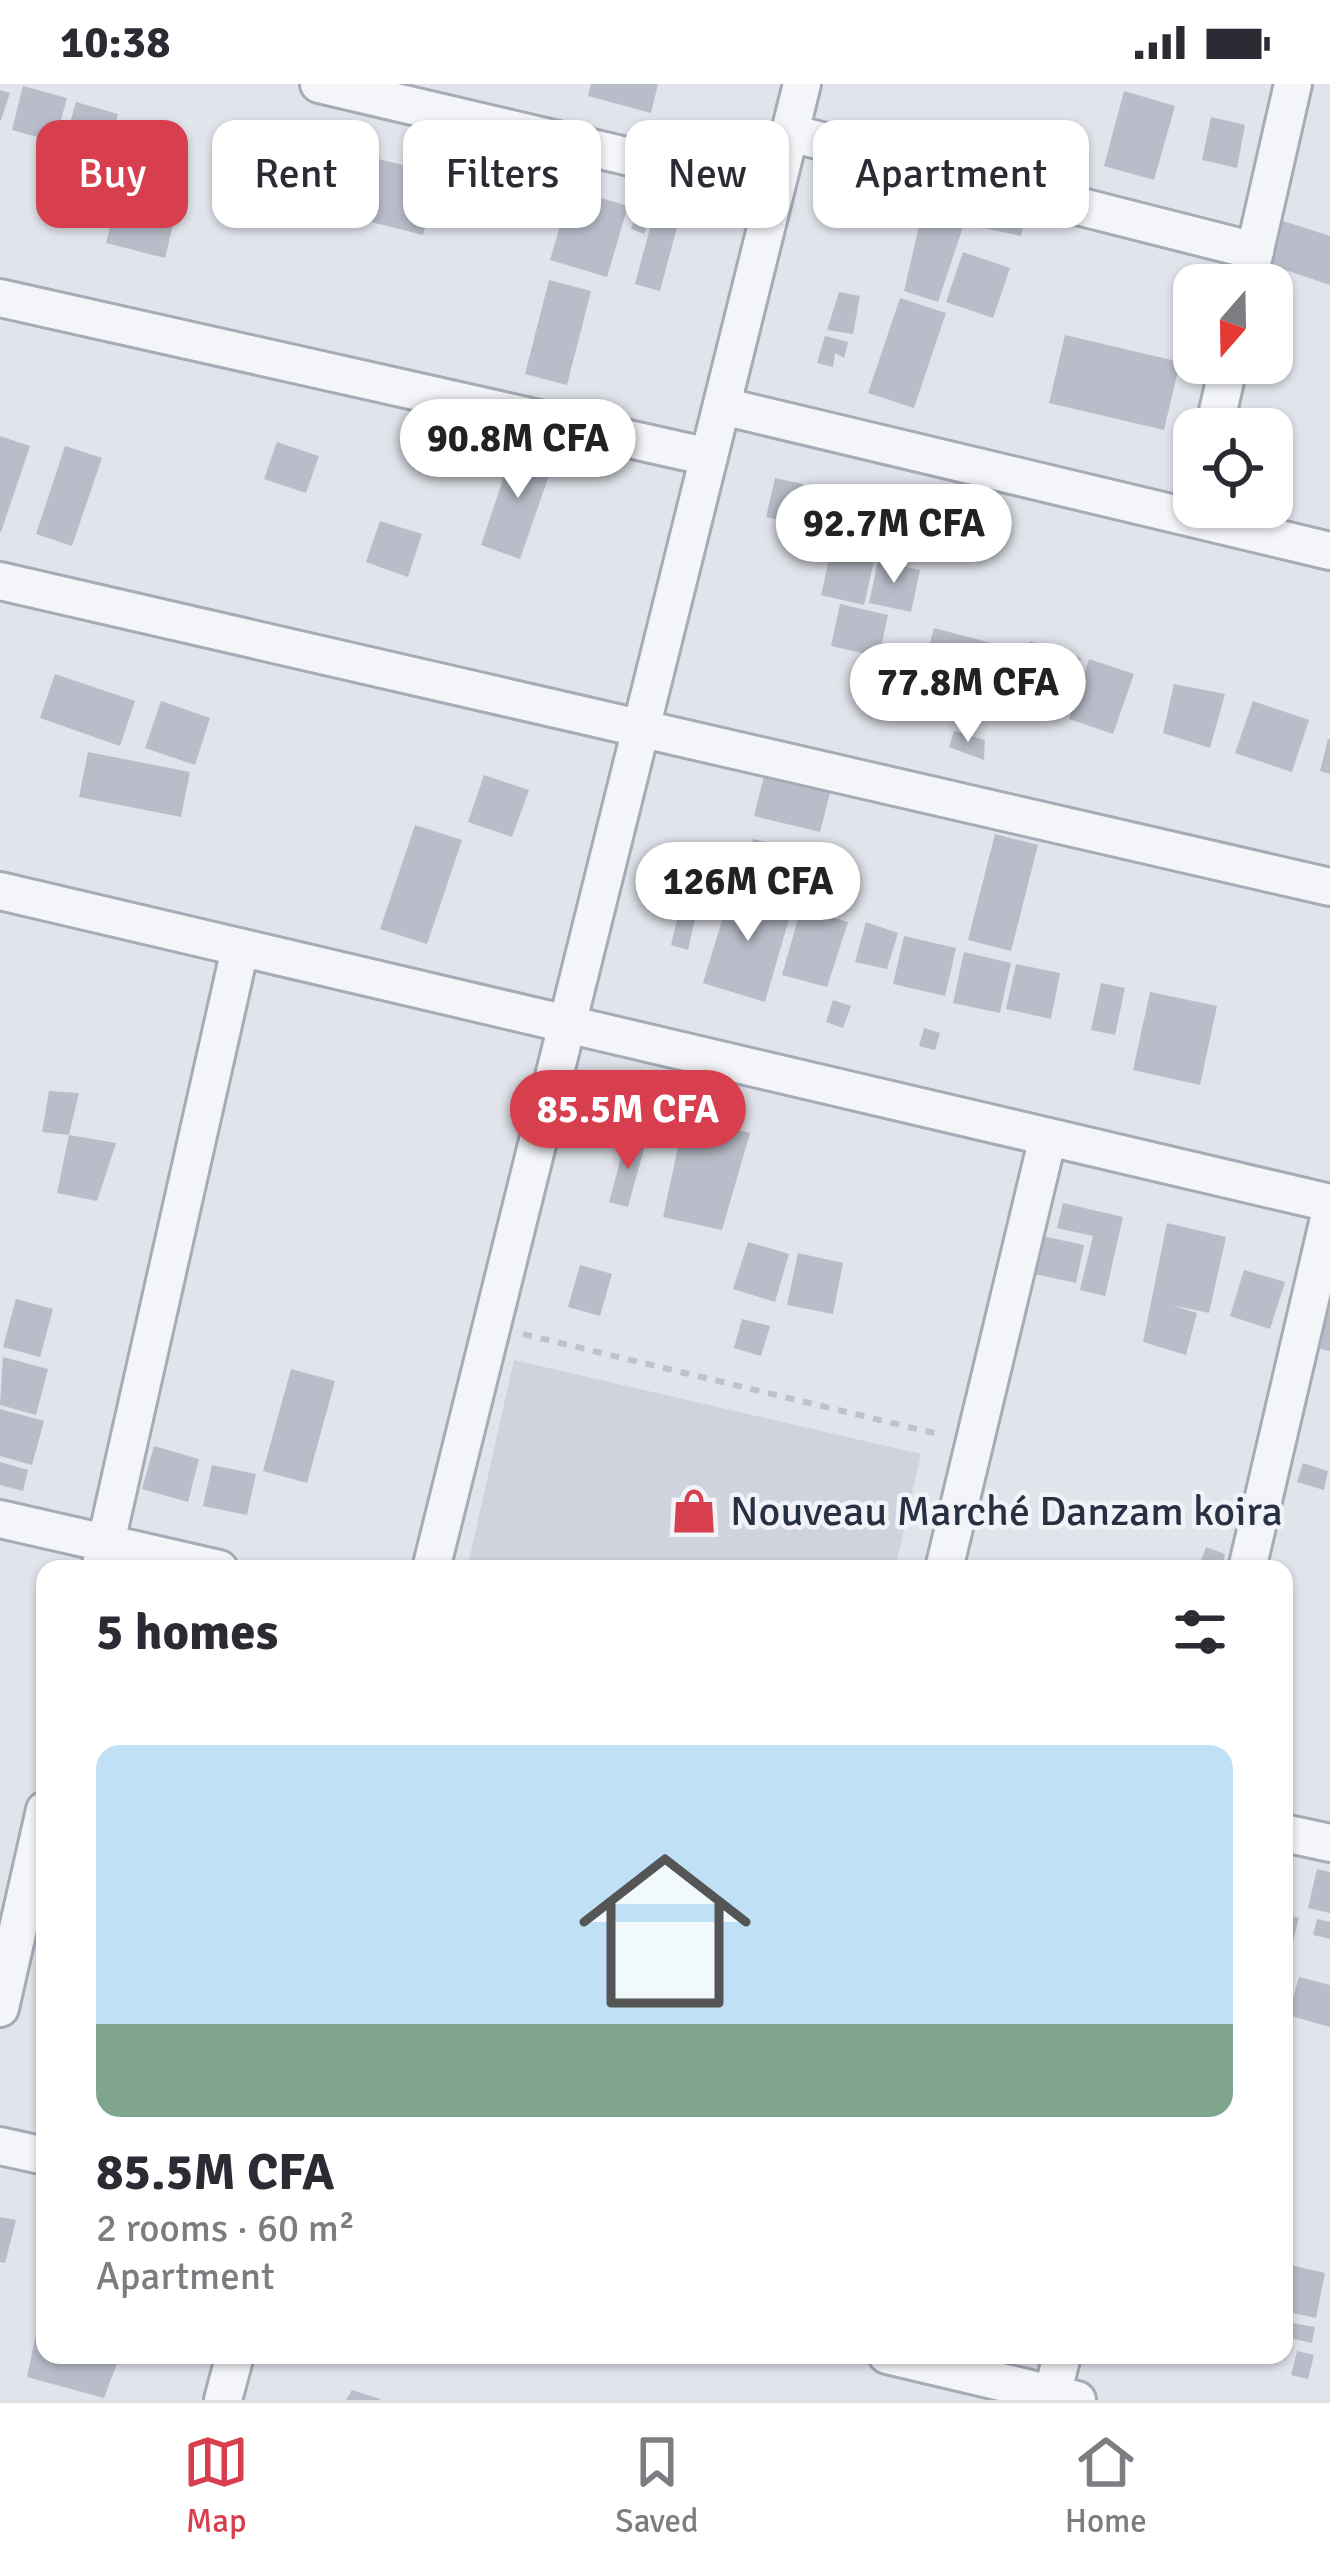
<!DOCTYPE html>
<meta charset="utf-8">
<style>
body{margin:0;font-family:Signika,sans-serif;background:#f7f7f7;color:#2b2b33;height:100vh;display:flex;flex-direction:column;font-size:45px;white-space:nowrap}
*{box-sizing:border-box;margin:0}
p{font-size:39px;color:#7c7c81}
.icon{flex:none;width:66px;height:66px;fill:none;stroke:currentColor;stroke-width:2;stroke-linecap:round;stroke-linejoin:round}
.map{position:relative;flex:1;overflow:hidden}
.side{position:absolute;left:36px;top:1476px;width:1257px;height:804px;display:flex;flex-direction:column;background:#fff;border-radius:24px;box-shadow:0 3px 9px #0004}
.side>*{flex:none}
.top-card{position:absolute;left:36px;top:36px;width:1260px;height:108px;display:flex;gap:24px}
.needle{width:78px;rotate:200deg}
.controls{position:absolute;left:1173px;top:180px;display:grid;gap:24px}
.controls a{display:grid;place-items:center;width:120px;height:120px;border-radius:24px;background:#fff;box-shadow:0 3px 9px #0004;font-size:60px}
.price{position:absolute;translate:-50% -102px;padding:0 27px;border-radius:42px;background:#fff;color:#222;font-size:39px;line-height:78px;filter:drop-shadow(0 3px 6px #0008)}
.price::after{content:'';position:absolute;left:50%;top:72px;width:36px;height:27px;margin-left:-18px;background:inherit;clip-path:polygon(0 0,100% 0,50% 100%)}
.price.active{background:#d73f4e;color:#fff}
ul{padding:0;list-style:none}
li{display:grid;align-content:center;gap:24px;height:636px;padding:0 60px}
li+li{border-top:3px solid #e1e1e2}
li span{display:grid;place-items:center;height:372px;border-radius:24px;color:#555}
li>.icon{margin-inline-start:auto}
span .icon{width:216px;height:216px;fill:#fffc;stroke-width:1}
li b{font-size:51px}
h2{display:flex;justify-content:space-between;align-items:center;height:144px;padding:0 60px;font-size:51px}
.tag{padding:0 42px;border-radius:24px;background:#fff;box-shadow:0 3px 9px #0004;font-size:42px;line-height:108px}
.tag.active{background:#d73f4e;color:#fff}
.status{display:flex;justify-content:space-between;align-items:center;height:84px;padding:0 60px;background:#fff;direction:ltr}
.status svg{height:33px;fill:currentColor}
.dock{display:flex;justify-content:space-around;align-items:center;height:168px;border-top:3px solid #e1e1e2;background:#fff;font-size:33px;color:#7c7c81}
.dock a{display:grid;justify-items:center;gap:6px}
.dock .active{color:#d73f4e}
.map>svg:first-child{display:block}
</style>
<div class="status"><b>10:38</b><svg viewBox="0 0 49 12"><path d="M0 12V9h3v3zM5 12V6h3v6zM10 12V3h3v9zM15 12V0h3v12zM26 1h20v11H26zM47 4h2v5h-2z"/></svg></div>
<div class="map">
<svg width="1330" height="2316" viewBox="0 0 1330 2316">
<rect width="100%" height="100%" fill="#e1e4eb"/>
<!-- built -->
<path fill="#cfd3dd" d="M514,1276L921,1370L895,1485H467Z"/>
<!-- building -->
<g fill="#b8bdc9">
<path d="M591,0H658L651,29L588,12Z"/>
<path d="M23,2L67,14L55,58L12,46Z"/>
<path d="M0,6L10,9L1,36H0Z"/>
<path d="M1124,7L1175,22L1154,96L1104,82Z"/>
<path d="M76,18L118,30L106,72L64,59Z"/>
<path d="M1211,33L1245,41L1237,84L1202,76Z"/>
<path d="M342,66L439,90L423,151L327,127Z"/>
<path d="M121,97L180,112L165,174L106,159Z"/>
<path d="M571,105L628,122L607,193L550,176Z"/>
<path d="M926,112L969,125L938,218L904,207Z"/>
<path d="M657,118L682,125L660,207L635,200Z"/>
<path d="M983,124L1025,134L1021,152L978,143Z"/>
<path d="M636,131L649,135L644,150L631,145Z"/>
<path d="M1280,136L1330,152V201L1265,179Z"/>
<path d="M963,168L1010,184L993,234L946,218Z"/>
<path d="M549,196L591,207L567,301L525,290Z"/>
<path d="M839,208L860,212L853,250L827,246Z"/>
<path d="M900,214L946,229L914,324L868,309Z"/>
<path d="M1065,251L1180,278L1164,346L1049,319Z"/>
<path d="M825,252L848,258L844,274L835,269L833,283L817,279Z"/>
<path d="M0,352L30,362L1,448H0Z"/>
<path d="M277,358L319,372L306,409L264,395Z"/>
<path d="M515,360L555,374L520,475L481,461Z"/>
<path d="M65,362L102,374L72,462L36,450Z"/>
<path d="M775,394L803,400L794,439L766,433Z"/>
<path d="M380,437L422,450L408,493L366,478Z"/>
<path d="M835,449L878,459L864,521L821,511Z"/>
<path d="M878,477L920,486L911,528L869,519Z"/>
<path d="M840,520L888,531L879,573L831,562Z"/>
<path d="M934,544L999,561L989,602L923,585Z"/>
<path d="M1030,557L1081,574L1064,624L1013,607Z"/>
<path d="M1089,575L1134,590L1113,650L1069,635Z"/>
<path d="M55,590L135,617L120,662L40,634Z"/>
<path d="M922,591L987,607L980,635L916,617Z"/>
<path d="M1174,600L1225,610L1210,664L1163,649Z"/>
<path d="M161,617L210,634L195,681L145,664Z"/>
<path d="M1253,617L1309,636L1292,688L1235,669Z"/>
<path d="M954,647L985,656L984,676L949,663Z"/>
<path d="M1328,655H1330V690L1320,687Z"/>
<path d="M88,668L190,688L181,733L79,713Z"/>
<path d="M484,691L529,706L512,753L468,738Z"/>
<path d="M764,692L830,709L820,748L754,732Z"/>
<path d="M415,741L462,756L427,860L380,845Z"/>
<path d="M995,750L1038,761L1011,867L968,856Z"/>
<path d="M753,755L818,770L807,817L742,802Z"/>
<path d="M687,794L703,799L688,866L671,861Z"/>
<path d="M732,803L793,821L765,918L703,899Z"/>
<path d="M801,824L848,838L827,903L782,891Z"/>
<path d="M866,838L898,849L887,885L855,878Z"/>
<path d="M904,852L956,864L945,912L893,900Z"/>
<path d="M964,868L1011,879L1000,929L953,919Z"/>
<path d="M1016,880L1060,889L1051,935L1006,925Z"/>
<path d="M1101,899L1125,904L1115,951L1091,946Z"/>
<path d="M1150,908L1217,922L1200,1001L1133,986Z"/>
<path d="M833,916L851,922L843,944L826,938Z"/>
<path d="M924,944L940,949L935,966L919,962Z"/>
<path d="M49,1007L79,1009L69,1051L42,1048Z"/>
<path d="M685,1031L750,1049L722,1146L663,1133Z"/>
<path d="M69,1051L116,1059L97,1117L57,1109Z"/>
<path d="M627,1052L646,1057L628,1123L609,1118Z"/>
<path d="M1063,1119L1123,1133L1105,1212L1080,1206L1093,1152L1057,1144Z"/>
<path d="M1167,1139L1226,1153L1209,1229L1171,1221L1197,1229L1186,1271L1143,1258Z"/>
<path d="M1042,1152L1084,1161L1076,1199L1034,1190Z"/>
<path d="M748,1158L789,1170L775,1218L733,1205Z"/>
<path d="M798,1169L843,1179L833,1230L787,1221Z"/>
<path d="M580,1181L612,1190L600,1232L568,1223Z"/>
<path d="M1244,1186L1285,1198L1270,1245L1230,1232Z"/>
<path d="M16,1215L53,1225L40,1273L3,1263Z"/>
<path d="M1328,1225H1330V1267L1320,1265Z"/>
<path d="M742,1235L770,1242L761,1272L734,1264Z"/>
<path d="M3,1273L48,1285L36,1331L0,1321Z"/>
<path d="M291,1285L335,1297L307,1399L263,1387Z"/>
<path d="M0,1325L44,1337L32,1381L0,1372Z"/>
<path d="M154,1362L199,1375L188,1418L142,1405Z"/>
<path d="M0,1378L28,1386L23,1407L0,1401Z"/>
<path d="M1303,1379L1328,1387L1324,1406L1297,1398Z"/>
<path d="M212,1381L256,1390L247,1431L203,1422Z"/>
<path d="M1206,1463L1225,1470L1222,1485H1198Z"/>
<path d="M1317,1785L1330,1788V1829L1308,1824Z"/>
<path d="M1284,1830L1299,1834L1289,1873L1284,1872Z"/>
<path d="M1317,1835L1330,1838V1855L1313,1851Z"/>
<path d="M1299,1893L1330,1901V1943L1288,1931Z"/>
<path d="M0,2133L16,2136L5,2179L0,2178Z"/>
<path d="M1290,2181L1325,2189L1316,2234L1284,2227Z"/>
<path d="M43,2216L45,2271H120L104,2314L27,2293Z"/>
<path d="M1292,2239L1315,2243L1312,2259L1289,2254Z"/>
<path d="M1297,2267L1314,2271L1308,2295L1291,2291Z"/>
<path d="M352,2306L380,2315V2316H346Z"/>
</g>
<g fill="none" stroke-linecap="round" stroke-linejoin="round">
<!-- minor casing -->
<g stroke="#a6abb6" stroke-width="42">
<g id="minor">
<path d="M319,0L775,107"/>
<path d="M790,49L1255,167"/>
<path d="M1247,201L1293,0"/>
<path d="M0,214L709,373"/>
<path d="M722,322L1330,467"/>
<path d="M1214,345L1229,279"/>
<path d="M0,497L1330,803"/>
<path d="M0,807L1330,1119"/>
<path d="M0,1435L219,1485"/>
<path d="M100,1485L240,865"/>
<path d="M431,1485L802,0"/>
<path d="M944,1485L1048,1053"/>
<path d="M1247,1485L1330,1130"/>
<path d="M1284,1749L1330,1759"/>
<path d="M0,1924L45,1726"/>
<path d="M0,2062L45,2072"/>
<path d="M887,2271L1077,2316"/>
<path d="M223,2316L235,2271"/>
<path d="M1051,2316L1062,2271"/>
</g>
</g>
<!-- path -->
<path stroke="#bfc2ca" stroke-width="6" stroke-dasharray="9 9" stroke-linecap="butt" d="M523,1250L942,1351"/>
<!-- minor -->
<use href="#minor" stroke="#f4f5f9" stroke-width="36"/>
</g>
<!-- icons -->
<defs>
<g id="shop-bare" transform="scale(3.6)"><path d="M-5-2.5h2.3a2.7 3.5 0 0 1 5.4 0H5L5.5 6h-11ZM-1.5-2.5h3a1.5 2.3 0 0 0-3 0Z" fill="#d73f4e" stroke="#f1f3f8" stroke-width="2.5" paint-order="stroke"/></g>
</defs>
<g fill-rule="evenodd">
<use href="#shop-bare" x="694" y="1427"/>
</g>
<g text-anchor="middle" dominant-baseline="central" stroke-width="9" stroke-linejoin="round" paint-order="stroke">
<!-- poi labels -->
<g font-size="42" fill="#283144" stroke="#f1f3f8" text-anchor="start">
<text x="730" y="1427">Nouveau Marché Danzam koira</text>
</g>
</g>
</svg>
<div class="controls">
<a><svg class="needle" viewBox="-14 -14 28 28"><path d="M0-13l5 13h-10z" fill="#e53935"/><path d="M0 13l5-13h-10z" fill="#7c7c81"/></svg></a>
<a><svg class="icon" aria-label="locate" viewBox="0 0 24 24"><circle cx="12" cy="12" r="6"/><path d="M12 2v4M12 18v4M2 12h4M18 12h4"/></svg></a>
</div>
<b class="price" style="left:518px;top:417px">90.8M CFA</b>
<b class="price" style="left:894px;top:502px">92.7M CFA</b>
<b class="price" style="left:968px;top:661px">77.8M CFA</b>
<b class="price" style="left:748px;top:860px">126M CFA</b>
<b class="price active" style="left:628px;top:1088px">85.5M CFA</b>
<div class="top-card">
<a class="tag active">Buy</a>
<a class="tag">Rent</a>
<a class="tag">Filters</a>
<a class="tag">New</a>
<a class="tag">Apartment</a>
</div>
<section class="side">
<h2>5 homes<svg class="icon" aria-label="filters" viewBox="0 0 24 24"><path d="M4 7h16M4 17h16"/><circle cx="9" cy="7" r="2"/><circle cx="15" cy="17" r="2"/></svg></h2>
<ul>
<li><span style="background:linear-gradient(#bfe0f5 75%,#7fa58c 0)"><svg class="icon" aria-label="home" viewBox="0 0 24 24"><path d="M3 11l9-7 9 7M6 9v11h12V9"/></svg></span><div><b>85.5M CFA</b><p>2 rooms · 60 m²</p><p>Apartment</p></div></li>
</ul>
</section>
</div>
<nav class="dock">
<a class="active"><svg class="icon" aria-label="map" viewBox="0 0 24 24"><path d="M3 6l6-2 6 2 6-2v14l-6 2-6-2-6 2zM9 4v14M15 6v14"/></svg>Map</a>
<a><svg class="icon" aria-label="saved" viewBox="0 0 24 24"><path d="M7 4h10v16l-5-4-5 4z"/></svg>Saved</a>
<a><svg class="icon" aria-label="home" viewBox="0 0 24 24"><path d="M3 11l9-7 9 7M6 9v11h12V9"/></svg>Home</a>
</nav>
